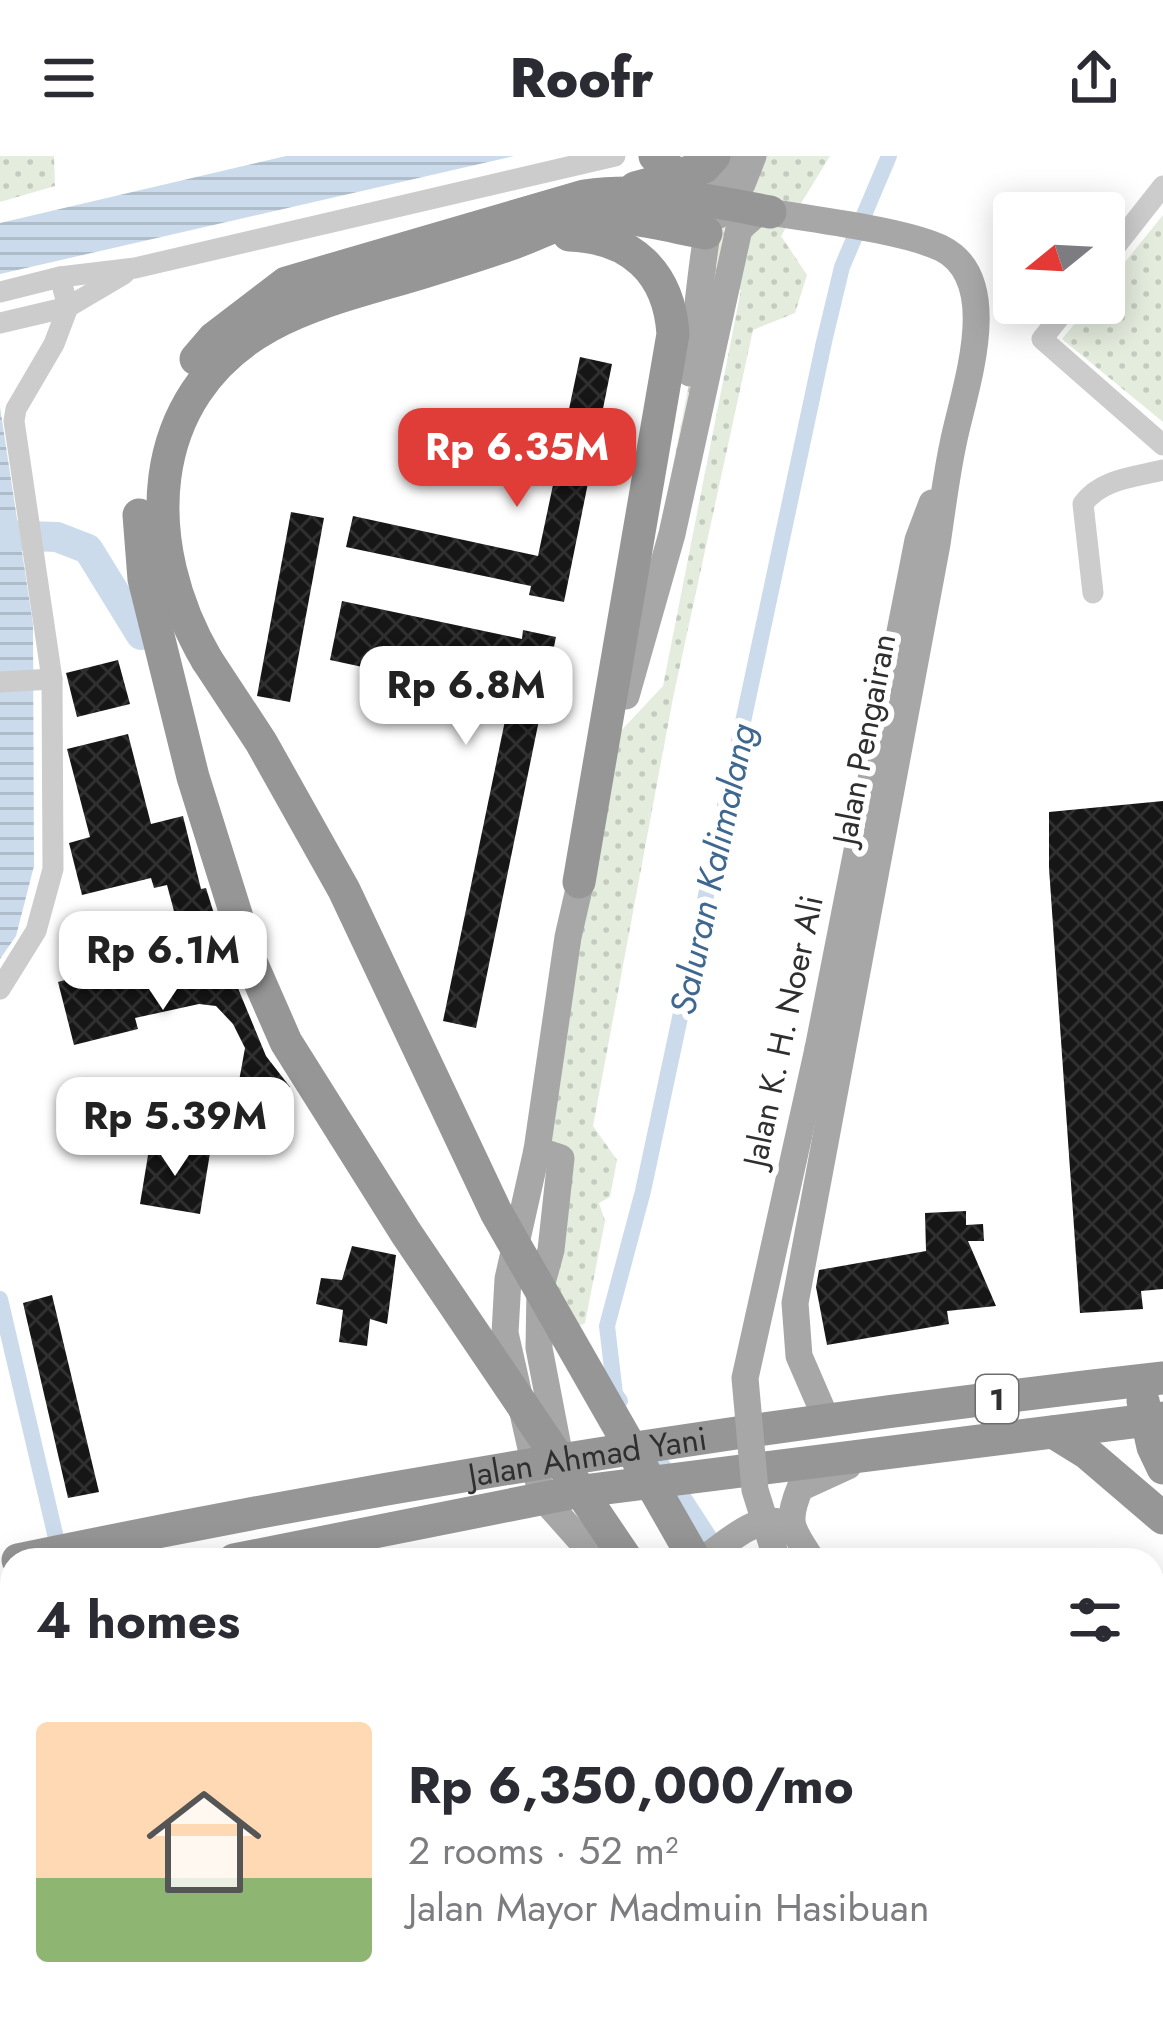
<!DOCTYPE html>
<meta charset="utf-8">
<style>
body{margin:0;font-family:Jost,sans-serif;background:#f2f2f3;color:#2b2b33;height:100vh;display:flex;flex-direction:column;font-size:45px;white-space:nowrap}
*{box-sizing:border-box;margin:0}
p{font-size:39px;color:#7c7c81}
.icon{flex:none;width:66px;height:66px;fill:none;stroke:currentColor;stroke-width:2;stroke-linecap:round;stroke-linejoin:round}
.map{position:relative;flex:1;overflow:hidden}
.details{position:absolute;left:0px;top:1392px;width:1164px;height:471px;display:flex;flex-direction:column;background:#fff;border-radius:36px 36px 0 0;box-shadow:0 6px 30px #0003}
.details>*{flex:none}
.needle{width:78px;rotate:252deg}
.buttons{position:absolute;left:993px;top:36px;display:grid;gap:24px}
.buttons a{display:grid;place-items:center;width:132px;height:132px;border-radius:12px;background:#fff;box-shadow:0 6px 30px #0003;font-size:60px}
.price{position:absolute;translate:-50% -102px;padding:0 27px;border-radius:24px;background:#fff;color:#222;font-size:39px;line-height:78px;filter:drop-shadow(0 3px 6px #0008)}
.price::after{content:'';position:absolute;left:50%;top:72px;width:36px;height:27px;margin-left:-18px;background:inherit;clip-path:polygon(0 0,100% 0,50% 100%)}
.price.active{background:#e03c38;color:#fff}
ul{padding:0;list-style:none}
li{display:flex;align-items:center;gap:36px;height:300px;padding:0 36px}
li span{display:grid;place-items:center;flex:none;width:336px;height:240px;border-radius:12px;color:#555}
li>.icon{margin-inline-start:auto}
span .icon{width:144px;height:144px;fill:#fffc;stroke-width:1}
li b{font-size:51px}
h2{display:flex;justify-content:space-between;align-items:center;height:144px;padding:0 36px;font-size:51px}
header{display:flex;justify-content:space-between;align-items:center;height:156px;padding:0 36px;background:#fff;font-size:54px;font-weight:800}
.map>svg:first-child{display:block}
</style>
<header><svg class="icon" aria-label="menu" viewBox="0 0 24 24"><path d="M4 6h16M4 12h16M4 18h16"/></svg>Roofr<svg class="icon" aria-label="share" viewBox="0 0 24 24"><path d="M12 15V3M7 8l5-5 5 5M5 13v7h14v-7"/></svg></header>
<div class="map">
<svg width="1163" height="1861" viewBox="0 0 1163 1861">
<defs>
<pattern id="grass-dots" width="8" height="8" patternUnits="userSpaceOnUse" patternTransform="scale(3)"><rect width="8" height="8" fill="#e4ecde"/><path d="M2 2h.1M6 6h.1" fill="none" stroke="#c4cbbf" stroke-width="1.8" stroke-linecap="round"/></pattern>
<pattern id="water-rules" width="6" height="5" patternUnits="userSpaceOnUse" patternTransform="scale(3)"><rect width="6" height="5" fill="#cbdbeb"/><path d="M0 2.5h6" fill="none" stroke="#afbcca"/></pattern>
<pattern id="building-cross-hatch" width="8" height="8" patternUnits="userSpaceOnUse" patternTransform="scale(3)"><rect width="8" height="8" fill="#161616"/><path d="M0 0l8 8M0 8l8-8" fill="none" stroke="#303030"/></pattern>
</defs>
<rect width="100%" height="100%" fill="#fff"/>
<!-- grass -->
<g fill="url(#grass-dots)">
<path d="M0,0H54L55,30L0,46Z"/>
<path d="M753,0H830L781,80L807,119L795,157L753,174L673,542L593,970L617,1004L610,1041L599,1047L605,1065L585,1167L565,1177L540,1134L561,1003L537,994L617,579L663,530L741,134L726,130L655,402L690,222L701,108Z"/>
<path d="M1163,59V266L1062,183L1092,147H1104V132Z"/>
</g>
<!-- water -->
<g fill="url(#water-rules)">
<path d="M286,0H514L0,118V67Z"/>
<path d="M0,251L33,468L34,710L16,780L0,803Z"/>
</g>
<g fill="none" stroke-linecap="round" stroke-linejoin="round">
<!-- canal -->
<g stroke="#cbdbeb" stroke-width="16">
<path d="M0,1143L60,1399"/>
<path d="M620,1245L615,1238L607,1170L643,1035L824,186L842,111L889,0"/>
<path d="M648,1287L719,1396"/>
<path d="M998,1851L1004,1861"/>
<path d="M140,1861L144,1851"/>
</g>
<!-- river -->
<path stroke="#cbdbeb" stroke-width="30" d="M0,379L57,381L88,393L141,479"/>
</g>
<!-- building -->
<g fill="url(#building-cross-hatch)">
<path d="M580,201L612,208L564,446L529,439L531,430L346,391L353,360L538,400Z"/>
<path d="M291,356L324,362L290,546L257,540Z"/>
<path d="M342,445L522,483L523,474L556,481L476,872L443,865L508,550L496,548L498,540L330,504Z"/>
<path d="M118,504L130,548L77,561L66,517Z"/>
<path d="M128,578L151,668L183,660L201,733L206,732L224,790L186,800L167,729L154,732L151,722L82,739L69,687L90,681L67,593Z"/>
<path d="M1163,645V1133L1141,1135L1143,1153L1080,1157L1049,712V656Z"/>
<path d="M101,780L109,813L122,809L127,828L190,815L188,810L235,825L266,900L290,931L285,957L235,947L245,892L233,868L216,850L199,848L135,862L138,873L74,889L58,826L72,822L64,790Z"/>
<path d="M150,987L210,997L200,1058L140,1048Z"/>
<path d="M966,1055V1069L983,1068L984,1085H968L996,1150L947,1155L949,1168L827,1189L816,1131L819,1114L926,1095L925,1057Z"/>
<path d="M352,1090L396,1099L387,1168L370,1163L367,1190L339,1186L343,1154L316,1148L321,1122L342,1124Z"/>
<path d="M52,1139L99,1336L68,1342L23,1147Z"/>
</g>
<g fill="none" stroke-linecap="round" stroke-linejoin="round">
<!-- minor -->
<g stroke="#ccc" stroke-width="21">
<path d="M1104,105L1163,30"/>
<path d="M0,136L60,121L135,112L615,0"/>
<path d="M1071,147L1042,183L1163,289"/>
<path d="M0,167L68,151L124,118"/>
<path d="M1093,437L1083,348C1100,323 1135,321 1163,314"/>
<path d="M0,526L52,523"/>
<path d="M0,833L36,775L53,713L52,523L14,265L16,253L54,188L68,151L60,121"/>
<path d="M707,1861L724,1851"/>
<path d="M756,1861L772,1851"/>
</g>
<!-- major -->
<g stroke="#a7a7a7" stroke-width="27">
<path d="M719,59L742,28L753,0"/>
<path d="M690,217C700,143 702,71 726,0"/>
<path d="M626,540L672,378L739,73L756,58L770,56C816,64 902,74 941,92C1006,124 963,236 953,288C946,321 942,355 937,388L795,1147L799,1200L828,1267"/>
<path d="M818,893L918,384L932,347"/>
<path d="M537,994L508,1123L505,1177L542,1341L598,1404"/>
<path d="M559,1296L539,1192L540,1134L551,1094L561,1002L537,994L568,781L584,711"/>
<path d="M702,1404C726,1388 759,1354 787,1369"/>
<path d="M812,1404C792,1373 785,1368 800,1332L848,1310"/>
<path d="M1053,1851L1059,1861"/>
<path d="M1086,1851L1092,1861"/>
</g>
<!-- highway -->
<g stroke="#969696" stroke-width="33">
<path d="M661,25L704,11L714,0"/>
<path d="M635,32L661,25L670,17L663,2L655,0"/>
<path d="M569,79C631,81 669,116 673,178L579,726"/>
<path d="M196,203L214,182L286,127L584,40C649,31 707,44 770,56"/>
<path d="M207,504C140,390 141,241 269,170C317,144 372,132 424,116C450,108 476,100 502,91C531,82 558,65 588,62C628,58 667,70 706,77"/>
<path d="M1143,1245L1153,1291L1163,1312"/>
<path d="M1053,1276L1087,1297L1163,1362"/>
<path id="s1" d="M18,1404C396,1325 779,1265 1163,1222"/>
<path d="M234,1404L575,1336L1163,1262"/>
<path d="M0,1457L12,1454"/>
<path d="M920,1851L926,1861"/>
<path d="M962,1851L968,1861"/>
</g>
<!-- major-bridge -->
<path stroke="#a7a7a7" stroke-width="27" d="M777,1404L755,1334L745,1222L818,893"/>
<!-- highway-bridge -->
<g stroke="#969696" stroke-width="33">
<path d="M139,359L144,423L193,621L251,806L286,886L406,1077L627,1404"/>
<path d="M207,504L261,586L344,734L496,1056L695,1404"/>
</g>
</g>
<g text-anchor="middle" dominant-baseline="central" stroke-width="12" stroke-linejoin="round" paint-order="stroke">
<!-- shield labels -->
<rect fill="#fff" stroke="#6d6d6d" stroke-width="3" x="976" y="1219" width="42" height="48" rx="9"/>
<g font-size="30" font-weight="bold" fill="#2f2f2f">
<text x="997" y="1243">1</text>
</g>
<!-- street labels -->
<g font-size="33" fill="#2f2f2f" stroke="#fff">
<text transform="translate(864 583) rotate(-79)">Jalan Pengairan</text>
<text transform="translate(783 875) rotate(-78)">Jalan K. H. Noer Ali</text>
<text stroke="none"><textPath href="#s1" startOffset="579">Jalan Ahmad Yani</textPath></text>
</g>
<!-- water labels -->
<g font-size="36" font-style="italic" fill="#3f6890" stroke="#fff">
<text transform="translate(712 713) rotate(-78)">Saluran Kalimalang</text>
</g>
</g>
</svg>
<div class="buttons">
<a><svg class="needle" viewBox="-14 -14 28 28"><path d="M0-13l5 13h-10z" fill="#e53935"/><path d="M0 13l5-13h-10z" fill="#7c7c81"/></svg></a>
</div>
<b class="price active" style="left:517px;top:354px">Rp 6.35M</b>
<b class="price" style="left:466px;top:592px">Rp 6.8M</b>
<b class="price" style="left:163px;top:857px">Rp 6.1M</b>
<b class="price" style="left:175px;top:1023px">Rp 5.39M</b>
<section class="details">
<h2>4 homes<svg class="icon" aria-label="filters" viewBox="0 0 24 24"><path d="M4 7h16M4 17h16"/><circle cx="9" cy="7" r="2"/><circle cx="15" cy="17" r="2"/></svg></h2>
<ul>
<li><span style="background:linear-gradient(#ffd9b3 65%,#8fb573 0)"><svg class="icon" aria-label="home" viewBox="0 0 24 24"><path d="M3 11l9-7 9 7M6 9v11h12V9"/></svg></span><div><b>Rp 6,350,000/mo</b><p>2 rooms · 52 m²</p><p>Jalan Mayor Madmuin Hasibuan</p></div></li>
</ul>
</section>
</div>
